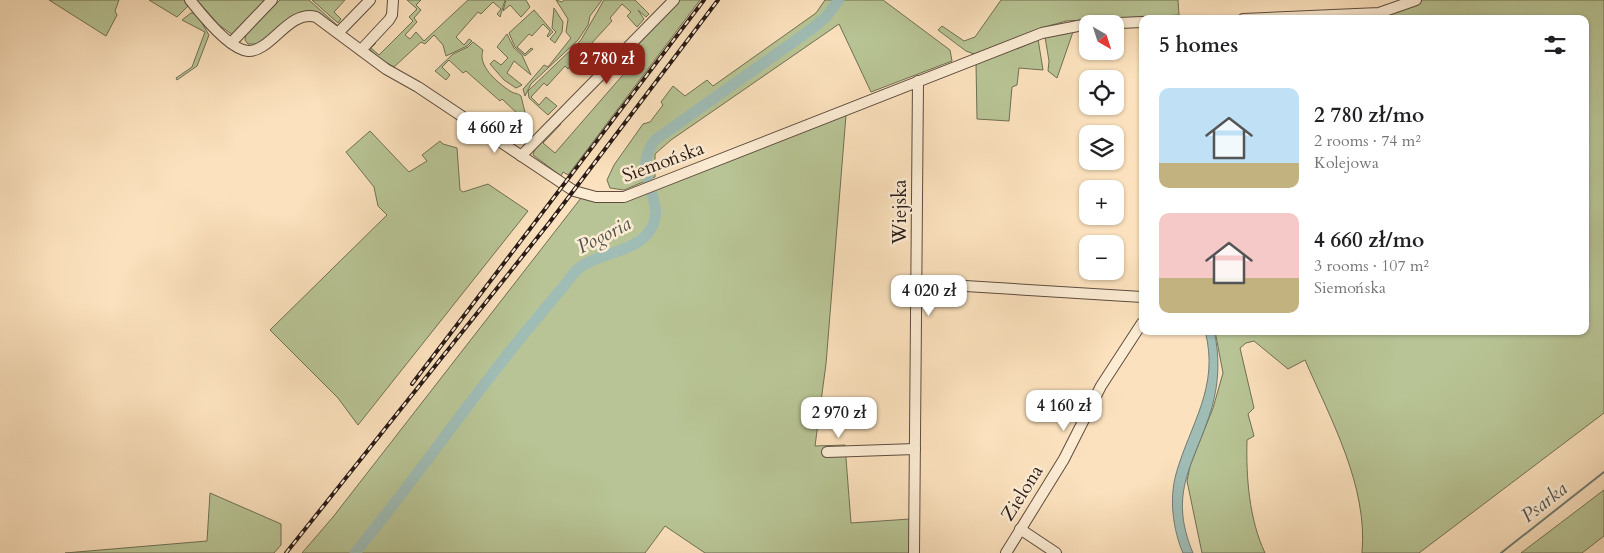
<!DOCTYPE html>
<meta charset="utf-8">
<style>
body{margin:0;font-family:Cardo,serif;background:#f2f2f2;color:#202124;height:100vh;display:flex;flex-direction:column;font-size:19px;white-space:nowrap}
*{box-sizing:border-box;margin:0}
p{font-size:16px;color:#757577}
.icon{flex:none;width:28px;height:28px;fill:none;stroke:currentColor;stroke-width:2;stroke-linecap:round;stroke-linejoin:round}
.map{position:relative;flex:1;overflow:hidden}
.side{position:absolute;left:1139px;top:15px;width:450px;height:320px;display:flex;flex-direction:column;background:#fff;border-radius:10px;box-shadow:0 1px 4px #0004}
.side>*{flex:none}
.needle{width:32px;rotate:141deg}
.controls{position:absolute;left:1079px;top:15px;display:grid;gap:10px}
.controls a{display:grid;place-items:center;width:45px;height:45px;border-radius:10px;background:#fff;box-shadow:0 1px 4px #0004;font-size:25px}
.price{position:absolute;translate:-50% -42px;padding:0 11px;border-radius:10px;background:#fff;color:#222;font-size:16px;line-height:32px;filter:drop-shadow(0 1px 2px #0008)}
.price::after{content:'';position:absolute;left:50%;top:30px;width:15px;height:11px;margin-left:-8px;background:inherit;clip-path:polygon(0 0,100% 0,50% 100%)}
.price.selected{background:#8f2418;color:#fff}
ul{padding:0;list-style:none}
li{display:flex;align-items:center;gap:15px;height:125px;padding:0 20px}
li span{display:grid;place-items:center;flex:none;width:140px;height:100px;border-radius:10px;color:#555}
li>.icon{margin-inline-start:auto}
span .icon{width:60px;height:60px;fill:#fffc;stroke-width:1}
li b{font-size:21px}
h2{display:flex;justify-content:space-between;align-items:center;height:60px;padding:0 20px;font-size:21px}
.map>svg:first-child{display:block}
</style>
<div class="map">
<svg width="1604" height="553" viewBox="0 0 1604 553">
<rect width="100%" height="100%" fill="#fbe1bd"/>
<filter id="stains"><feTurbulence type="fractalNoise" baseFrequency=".004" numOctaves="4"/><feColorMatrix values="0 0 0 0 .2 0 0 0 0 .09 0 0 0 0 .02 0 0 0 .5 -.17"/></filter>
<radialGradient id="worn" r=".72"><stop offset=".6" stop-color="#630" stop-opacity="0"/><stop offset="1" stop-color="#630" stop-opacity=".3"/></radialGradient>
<!-- green -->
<g fill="#b8c495" stroke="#706f55">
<path d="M49,0H119L115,11L117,15L106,36Z"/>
<path d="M149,0H185L188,6L177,17Z"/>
<path d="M197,0H268L233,35L219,25Z"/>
<path d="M280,0H309L337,25L296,15L257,44H248L245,40L246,34Z"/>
<path d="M312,0H345L334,12L341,19L338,23Z"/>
<path d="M407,0H421L416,5L421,10L414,18L417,22L405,35L410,39L416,32L424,41L468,0H505L500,17L497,14L501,9L493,2L481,14L478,12L456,37L464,45L469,39L472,41L467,46L446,56L443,45L434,35L425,44L421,42L394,67L377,57L369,48L375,42L376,43L371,48L379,55L413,21L409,17L417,9Z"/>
<path d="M506,0H526L530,7L521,17L510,5L503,11Z"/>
<path d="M556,0L562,2L564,0H602L590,16L588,25L578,40L531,84L525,96L523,89L525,87L544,65L548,67L571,38L566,32L568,19Z"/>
<path d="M604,0H635L649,14L646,17L638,10L644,19L637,27L627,16L631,12L622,4L610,18L612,21L568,69L565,66L547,86L544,83L531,97L539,105L546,97L557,106L548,115L529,98L528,91L581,40Z"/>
<path d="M680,0H700L568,175L563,172L561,176L533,155L535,149L558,121L561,124L543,143L555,153L635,61L629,55L626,58L623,56Z"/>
<path d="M825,0H883L950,50L952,61L871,92L839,24L671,140L655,154V177L624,190L610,188L607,180L614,165L643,124L650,122L663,105L661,102L673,86L685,96L707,80L713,86L816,13Z"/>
<path d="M1001,0H1178L1179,15L1066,21L1045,27L974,54L966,51L938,30L942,26L964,41L975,37Z"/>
<path d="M1421,0H1604V413L1419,553H1362C1368,486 1331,420 1305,360L1288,369L1254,341L1246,343L1240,348L1254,408L1248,414L1254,436L1247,440C1246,477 1249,519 1265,553H1202L1187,481L1190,466L1213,408L1223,373L1215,331H1585V19H1378Z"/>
<path d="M554,8L563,22L562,32L555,43L550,39L556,32L552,28Z"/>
<path d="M534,10L553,32L548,37L547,36L550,31L543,24L532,36L529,34L517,47L525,54L531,48L533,49L525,56L515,47L509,33Z"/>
<path d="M191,13H196L209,35L197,66L177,80L176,78L192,67L205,32L182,20Z"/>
<path d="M1074,29L1057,78L1048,71L1049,61L1045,37Z"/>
<path d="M507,34L514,48L522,55L531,75L514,61L507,73L522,85L516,88L504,80L490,64L494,60L501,65L508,58L497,47Z"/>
<path d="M1038,39L1043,70L1019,68L1017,85L1012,87L1009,121L977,119L976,63Z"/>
<path d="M473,42L483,50C477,66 498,83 510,91C514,94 518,93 521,96L530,133L524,139L506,125L509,121L514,125L521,117L502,99L500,101L466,71L463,73L449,60L442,67L450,75L446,80L435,71L453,54L468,47Z"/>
<path d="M846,115L826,364L815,446L845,445L851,523L910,519L909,553H705L665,526L645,553H302L333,517L581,198H624Z"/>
<path d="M370,131L409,172L427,161L422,155L440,141L443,144L457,148L460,190L463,192L488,184L528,211L358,425L338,398L270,330L387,215L378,206L374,187L346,152Z"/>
<path d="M1604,490V536L1582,553H1521Z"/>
<path d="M210,493L281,524V545L274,553H65L207,541Z"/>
</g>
<!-- water -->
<path fill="#9fbcb5" stroke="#707b75" d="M1205,331H1214C1220,356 1219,382 1212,407C1195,464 1167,491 1193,553H1183C1173,530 1169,499 1176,474C1190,424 1220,387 1205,331Z"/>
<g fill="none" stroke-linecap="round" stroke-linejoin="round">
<!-- stream -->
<path stroke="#707b75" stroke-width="2" d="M1501,553L1604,472"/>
<!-- river -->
<path stroke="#9fbcb5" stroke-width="11" d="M355,553C415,480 468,402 528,329C540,315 552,300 564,286C569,280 573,273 579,268C600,252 636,253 651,229C668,200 629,174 655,140L813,28L826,17L839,0"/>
<!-- minor casing -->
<g stroke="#5e4c3f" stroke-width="12">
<g id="minor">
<path d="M190,0C201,14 230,50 248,51C271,52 289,9 316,17L386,69L418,87L574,191L596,197H624L1042,33L1088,24"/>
<path d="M1243,19L1379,13L1416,0"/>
<path d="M1097,24L1142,22"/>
<path d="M338,33L370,0"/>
<path d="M231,43L272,0"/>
<path d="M361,50L389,20L392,15L393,0"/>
<path d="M521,156L674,0"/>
<path d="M917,283L1142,297"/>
<path d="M827,452L915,449"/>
<path d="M1020,529L1056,553"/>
<path d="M914,553L918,81"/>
<path d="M1006,553L1064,459L1101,386L1142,323"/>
</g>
</g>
<!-- minor -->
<use href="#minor" stroke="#fcecd4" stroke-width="10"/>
<!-- rail casing -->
<g stroke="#291a15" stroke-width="4">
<g id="rail">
<path d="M412,384L704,0"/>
<path d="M286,553L549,223L718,0"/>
</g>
</g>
<!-- rail -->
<use href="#rail" stroke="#fcecd4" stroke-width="2" stroke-dasharray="5.5" stroke-linecap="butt"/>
</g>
<g text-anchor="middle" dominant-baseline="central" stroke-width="5" stroke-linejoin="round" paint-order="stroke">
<!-- street labels -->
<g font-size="19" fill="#291a15" stroke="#fcecd4">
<text transform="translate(663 162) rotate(-20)">Siemońska</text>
<text transform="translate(900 212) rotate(-90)">Wiejska</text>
<text transform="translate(1022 493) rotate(-58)">Zielona</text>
</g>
<!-- water labels -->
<g font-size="20" font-style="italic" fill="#52534d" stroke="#fcecd4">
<text transform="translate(604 235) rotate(-27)">Pogoria</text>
<text transform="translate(1544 502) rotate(-38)">Psarka</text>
</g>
</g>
<rect width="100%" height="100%" filter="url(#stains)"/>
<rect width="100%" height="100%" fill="url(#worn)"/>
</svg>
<div class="controls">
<a><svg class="needle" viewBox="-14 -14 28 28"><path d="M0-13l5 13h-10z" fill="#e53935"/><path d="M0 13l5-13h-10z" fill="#757577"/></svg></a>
<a><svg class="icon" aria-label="locate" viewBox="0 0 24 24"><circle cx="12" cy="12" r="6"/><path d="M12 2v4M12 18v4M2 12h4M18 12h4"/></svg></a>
<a><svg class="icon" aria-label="layers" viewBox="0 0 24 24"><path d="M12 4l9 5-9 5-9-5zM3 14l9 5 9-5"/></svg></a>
<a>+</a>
<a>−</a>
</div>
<b class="price selected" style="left:607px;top:85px">2 780 zł</b>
<b class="price" style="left:495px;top:154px">4 660 zł</b>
<b class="price" style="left:929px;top:317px">4 020 zł</b>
<b class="price" style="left:1064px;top:432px">4 160 zł</b>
<b class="price" style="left:839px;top:439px">2 970 zł</b>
<section class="side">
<h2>5 homes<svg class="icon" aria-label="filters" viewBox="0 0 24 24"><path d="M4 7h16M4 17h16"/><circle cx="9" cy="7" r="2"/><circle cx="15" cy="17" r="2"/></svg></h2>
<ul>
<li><span style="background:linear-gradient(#bfe0f5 75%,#c2b280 0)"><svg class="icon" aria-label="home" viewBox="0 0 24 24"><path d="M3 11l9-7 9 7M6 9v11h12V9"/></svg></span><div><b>2 780 zł/mo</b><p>2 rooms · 74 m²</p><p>Kolejowa</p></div></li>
<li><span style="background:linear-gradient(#f6c9c9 65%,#c2b280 0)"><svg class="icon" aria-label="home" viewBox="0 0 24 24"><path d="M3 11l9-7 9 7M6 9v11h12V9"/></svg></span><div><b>4 660 zł/mo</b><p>3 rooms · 107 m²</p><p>Siemońska</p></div></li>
</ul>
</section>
</div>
